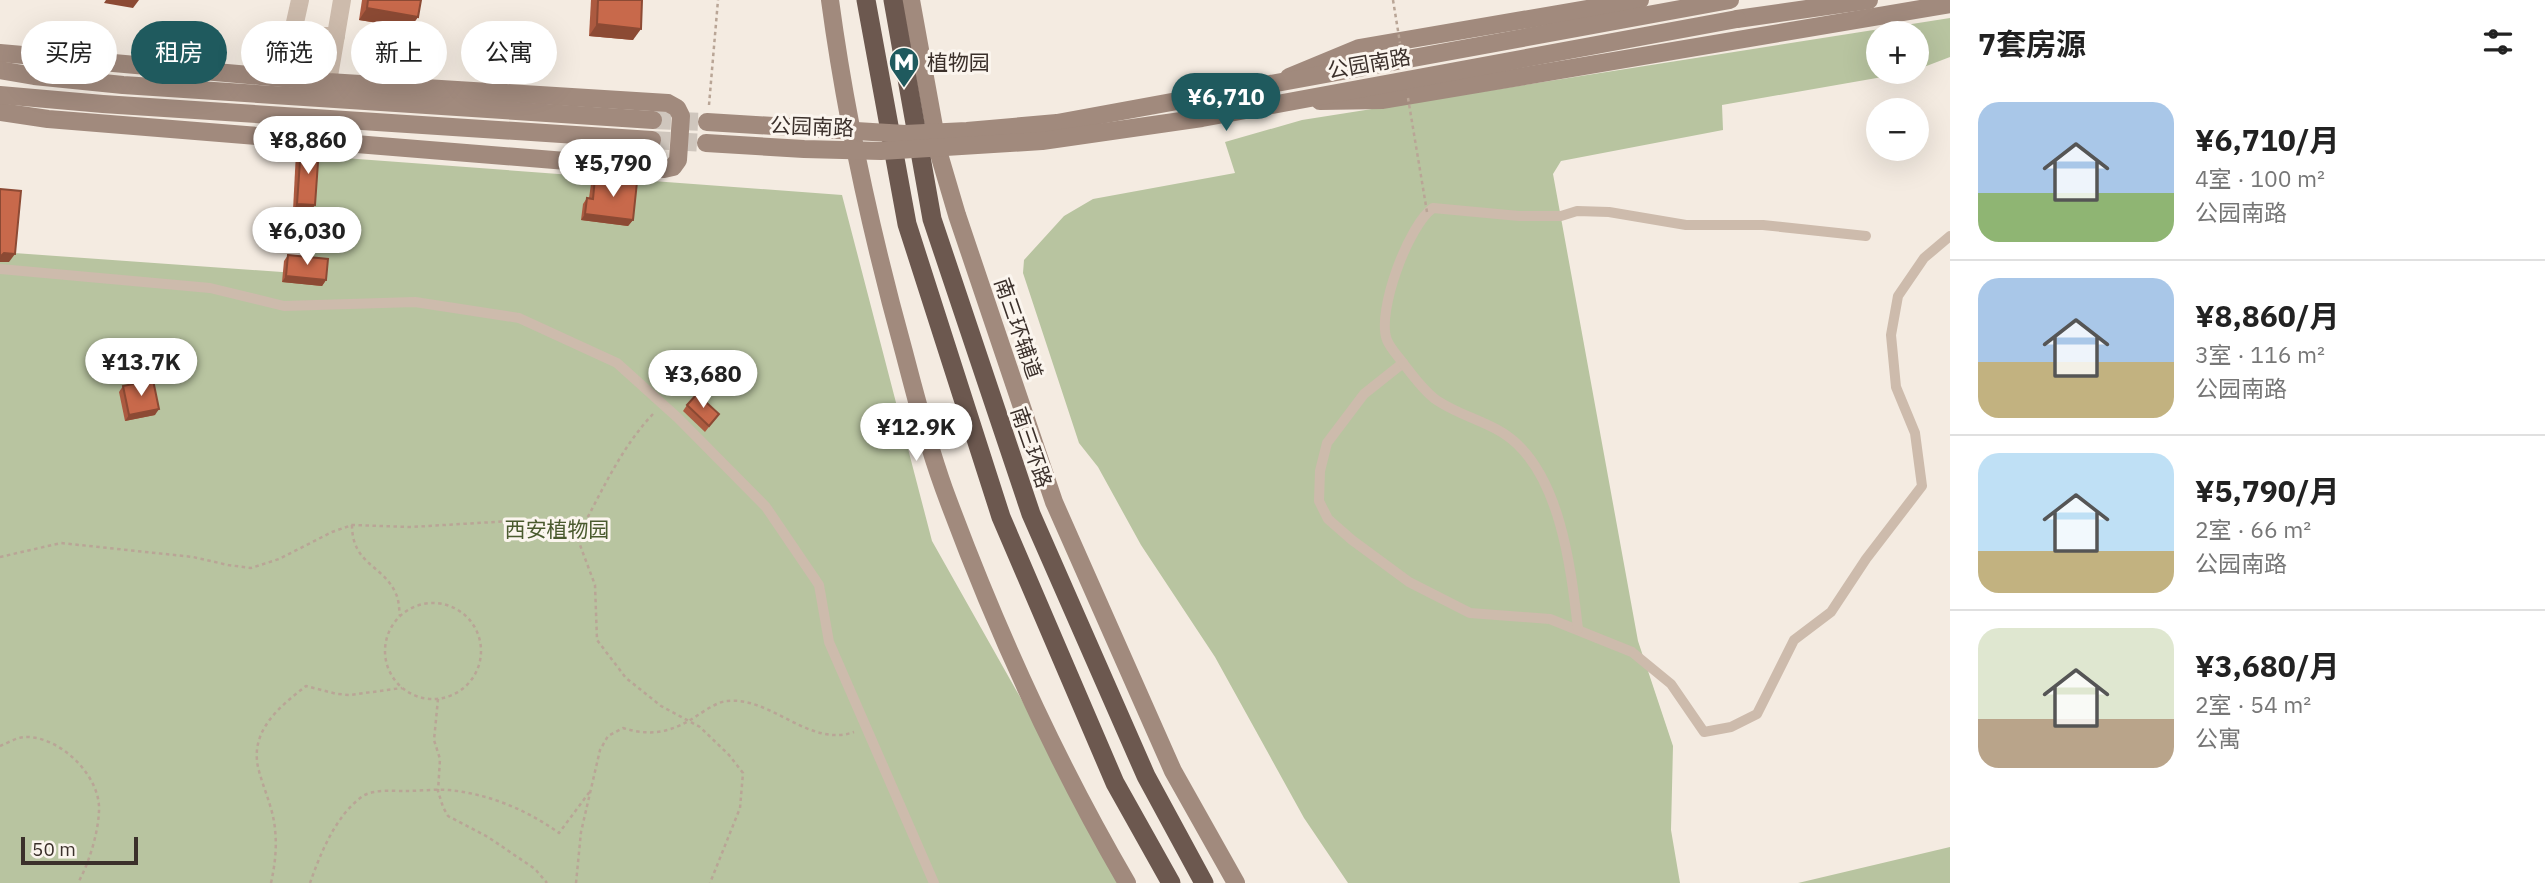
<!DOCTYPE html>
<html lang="zh">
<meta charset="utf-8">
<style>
body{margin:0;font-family:"IBM Plex Sans","Noto Sans SC",sans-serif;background:#f2f2f2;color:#222;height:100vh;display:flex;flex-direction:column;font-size:26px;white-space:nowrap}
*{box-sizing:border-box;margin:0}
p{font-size:23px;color:#767676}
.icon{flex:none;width:38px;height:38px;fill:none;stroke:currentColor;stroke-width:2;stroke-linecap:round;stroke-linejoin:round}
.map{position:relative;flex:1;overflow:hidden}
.drawer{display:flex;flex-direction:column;background:#fff;width:595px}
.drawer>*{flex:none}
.hud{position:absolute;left:21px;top:21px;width:665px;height:63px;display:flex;gap:14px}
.buttons{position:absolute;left:1866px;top:21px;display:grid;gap:14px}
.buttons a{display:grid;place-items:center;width:63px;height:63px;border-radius:50%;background:#fff;box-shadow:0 7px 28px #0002;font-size:35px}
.scale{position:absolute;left:21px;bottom:18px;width:117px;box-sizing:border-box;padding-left:7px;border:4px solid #3b302b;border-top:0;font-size:19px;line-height:24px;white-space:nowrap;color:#3b302b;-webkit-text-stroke:5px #fbf5ee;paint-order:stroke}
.price{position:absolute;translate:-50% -60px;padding:0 16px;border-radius:24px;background:#fff;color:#222;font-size:23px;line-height:46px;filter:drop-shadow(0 2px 4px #0008)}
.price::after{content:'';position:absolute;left:50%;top:42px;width:21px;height:16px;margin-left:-10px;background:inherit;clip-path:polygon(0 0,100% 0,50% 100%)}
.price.on{background:#1f5a5e;color:#fff}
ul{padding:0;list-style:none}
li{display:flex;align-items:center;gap:21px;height:175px;padding:0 28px}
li+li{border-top:2px solid #e0e0e0}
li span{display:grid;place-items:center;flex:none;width:196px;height:140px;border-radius:21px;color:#555}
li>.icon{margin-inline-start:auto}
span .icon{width:84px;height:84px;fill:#fffc;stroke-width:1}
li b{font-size:30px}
h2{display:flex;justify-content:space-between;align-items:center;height:84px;padding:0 28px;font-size:30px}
.pill{padding:0 24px;border-radius:32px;background:#fff;box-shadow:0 7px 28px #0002;font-size:24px;line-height:63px}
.pill.on{background:#1f5a5e;color:#fff}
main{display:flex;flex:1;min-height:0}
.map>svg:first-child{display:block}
</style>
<main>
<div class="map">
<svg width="1950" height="883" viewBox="0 0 1950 883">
<rect width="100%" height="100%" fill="#f4ebe1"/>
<!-- green -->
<g fill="#b8c4a0">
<path d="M1950,18V57L1916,70V33H1878V72H1911L1722,105L1723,130L1561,161L1553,174L1638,641L1673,746L1671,830L1680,883H1348L1304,818L1215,657L1141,545L1098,467L1079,443L1023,273L1024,260L1064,216L1093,199L1235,173L1225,142L1302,120Z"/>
<path d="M317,156L842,195L932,541L1125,883H0V252L310,274Z"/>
<path d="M1950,847V883H1798Z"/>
</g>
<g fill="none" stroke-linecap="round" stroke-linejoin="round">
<!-- secondary-tunnel -->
<g stroke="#cfc6bd" stroke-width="18" stroke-dasharray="18 9" stroke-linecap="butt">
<path d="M653,120L707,122"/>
<path d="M652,140L706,143"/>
</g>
<!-- path -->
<g stroke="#b9a596" stroke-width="2.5" stroke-dasharray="3.5 3.5" stroke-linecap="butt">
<path d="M709,105L718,0"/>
<path d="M653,414C619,450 601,494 577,537L595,585L597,640L626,678L661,706L700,727L729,755L743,773L740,808L710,883"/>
<path d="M352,525C352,565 384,565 396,594C399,600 399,609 400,616"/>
<path d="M0,557L61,543L193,557L228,565L251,568L279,559L332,532L352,525L411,527L511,521L549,526L577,537"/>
<circle cx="433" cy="651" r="48"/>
<path d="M438,699L434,740L440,759L438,791L443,807L448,816L488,837L535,869L547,883"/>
<path d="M0,746C8,743 17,737 25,737C60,736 101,776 99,811C98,834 89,863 78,883"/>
<path d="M271,883C275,865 277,847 275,829C273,808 264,790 259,771C248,732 279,707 306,686L337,694L350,695L402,688"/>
<path d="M310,883C321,852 336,815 363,796C374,789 393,791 406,791C420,791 435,789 449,790C489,794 527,810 559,833L591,790"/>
<path d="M576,883L581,832L600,750L608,736L623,728C652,737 673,732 698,715C706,710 717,702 727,701C771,696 809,748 854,732"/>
</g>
<!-- service -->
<g stroke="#cdbbac" stroke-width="10">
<path d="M1866,236L1763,225H1686L1609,212L1577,211L1561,216H1519L1433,208C1409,224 1376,312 1387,340C1390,348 1398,356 1403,363L1364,394L1327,443L1320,471L1319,501L1328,519L1352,540L1409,582L1470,613L1550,619L1632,652L1671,684L1704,732L1731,727L1757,714L1794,640L1831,612L1866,559L1922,486L1915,433L1896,387L1891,335L1898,296L1924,258L1950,236"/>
<path d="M0,269L210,288L284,306L415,302L519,318L617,363L678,418L766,507L819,585L829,642L934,883"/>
<path d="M1403,363C1413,376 1423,390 1435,399C1456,414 1482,420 1503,433C1560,469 1571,568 1578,629"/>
</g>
<!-- minor -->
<g stroke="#cdbbac" stroke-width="18">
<path d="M300,0L292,36H336"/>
<path d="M328,82L342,0"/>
</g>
<!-- secondary -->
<g stroke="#a18a7d" stroke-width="18">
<path d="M830,0C846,119 872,236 904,352C916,398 928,445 944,489C994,625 1054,758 1127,883"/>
<path d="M911,0L939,154L957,215L1054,502L1173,771L1236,883"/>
<path d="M1737,19L1869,0"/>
<path d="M0,53L328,82L668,103L677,108L681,116L678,160L673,167L664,169L48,119L0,112"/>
<path d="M0,70L34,76L123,85L653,120"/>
<path d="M1289,77L1359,48L1640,0"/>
<path d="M0,95L103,104L652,140"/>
<path d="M1320,101L1383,100L1950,4"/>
</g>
<!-- trunk -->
<g stroke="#6c584f" stroke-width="19">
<path d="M866,0L907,224L1001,517L1115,783L1171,883"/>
<path d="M893,0L932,219L1031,514L1146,776L1204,883"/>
</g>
<!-- path-bridge -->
<g stroke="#b9a596" stroke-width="2.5" stroke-dasharray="3.5 3.5" stroke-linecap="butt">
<path d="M1393,0L1400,43"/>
<path d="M1408,98L1427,212"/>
</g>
<!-- secondary-bridge -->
<g stroke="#a18a7d" stroke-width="18">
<path d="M707,122L905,134L967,131L1057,123L1730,0"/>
<path d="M706,143L804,149L881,151L1042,141L1202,118L1737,19"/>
</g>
</g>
<!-- wall -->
<g fill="#ac5a40">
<path d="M362,0H421L418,17L410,28L359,20Z"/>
<path d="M591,0H642L633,40L589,36Z"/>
<path d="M301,147L311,211L293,210L296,152Z"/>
<path d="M595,178L633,220L628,226L581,220L583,204L587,198H589L591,184Z"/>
<path d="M288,255L326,280L322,286L282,282L284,261Z"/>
<path d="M123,386L155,415L125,421L119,392Z"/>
<path d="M687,405L719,414L705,432L683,411Z"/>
</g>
<!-- shaded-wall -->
<g fill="#8c4a34">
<path d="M106,0H139L133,8L104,3Z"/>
<path d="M367,8L418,17L410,28L359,20Z"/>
<path d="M597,24L641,29L633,40L589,36Z"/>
<path d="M297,204L315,205L311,211L293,210Z"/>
<path d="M585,214L633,220L628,226L581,220Z"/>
<path d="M4,253L15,254L9,262H0V257Z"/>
<path d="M286,276L326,280L322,286L282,282Z"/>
<path d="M159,409L155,415L125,421L129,415Z"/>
</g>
<!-- building -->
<g fill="#c8694b" stroke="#8c4a34" stroke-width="2">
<path d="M368,0H421L418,17L367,8Z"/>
<path d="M598,0H642L641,29L597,24Z"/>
<path d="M301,147L319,148L315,205L297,204Z"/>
<path d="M595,178L637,182L633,220L585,214L587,198L593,199Z"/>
<path d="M0,189L21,191L15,254L4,253L0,257Z"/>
<path d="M288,255L328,259L326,280L286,276Z"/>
<path d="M153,380L159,409L129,415L123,386Z"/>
<path d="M697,394L719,414L709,426L687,405Z"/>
</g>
<!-- icons -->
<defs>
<g id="metro-pin" transform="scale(1.575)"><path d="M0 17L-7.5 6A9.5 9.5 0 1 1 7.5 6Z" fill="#1f5a5e" stroke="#fbf5ee"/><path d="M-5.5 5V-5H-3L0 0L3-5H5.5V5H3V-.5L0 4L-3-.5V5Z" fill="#fff"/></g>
</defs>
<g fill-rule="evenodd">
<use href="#metro-pin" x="904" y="62"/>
</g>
<g text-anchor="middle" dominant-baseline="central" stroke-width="6" stroke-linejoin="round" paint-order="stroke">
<!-- poi labels -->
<g font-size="21" fill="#3b302b" stroke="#fbf5ee" text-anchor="start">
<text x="927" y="62">植物园</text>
</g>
<!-- street labels -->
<g font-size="21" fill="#3b302b" stroke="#fbf5ee">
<text transform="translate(1369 63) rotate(-10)">公园南路</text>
<text transform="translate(812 126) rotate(2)">公园南路</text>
<text transform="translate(1019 328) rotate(71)">南三环辅道</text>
<text transform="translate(1032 447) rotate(71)">南三环路</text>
</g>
<!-- park labels -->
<g font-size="21" fill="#4a5a2e" stroke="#fbf5ee">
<text x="557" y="529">西安植物园</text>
</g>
</g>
</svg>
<div class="buttons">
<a>+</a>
<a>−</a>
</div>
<div class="scale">50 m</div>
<b class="price on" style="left:1226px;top:133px">¥6,710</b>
<b class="price" style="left:308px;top:176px">¥8,860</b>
<b class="price" style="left:613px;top:199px">¥5,790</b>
<b class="price" style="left:307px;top:267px">¥6,030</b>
<b class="price" style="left:141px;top:398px">¥13.7K</b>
<b class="price" style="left:703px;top:410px">¥3,680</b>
<b class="price" style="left:916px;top:463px">¥12.9K</b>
<div class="hud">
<a class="pill">买房</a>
<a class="pill on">租房</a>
<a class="pill">筛选</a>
<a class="pill">新上</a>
<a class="pill">公寓</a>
</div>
</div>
<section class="drawer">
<h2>7套房源<svg class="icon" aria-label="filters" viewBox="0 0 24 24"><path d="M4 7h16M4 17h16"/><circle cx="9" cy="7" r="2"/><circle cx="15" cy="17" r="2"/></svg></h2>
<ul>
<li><span style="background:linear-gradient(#a9c7e8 65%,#8fb573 0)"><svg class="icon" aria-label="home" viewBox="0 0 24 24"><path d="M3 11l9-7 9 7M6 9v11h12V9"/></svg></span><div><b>¥6,710/月</b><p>4室 · 100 m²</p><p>公园南路</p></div></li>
<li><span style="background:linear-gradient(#a9c7e8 60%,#c2b280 0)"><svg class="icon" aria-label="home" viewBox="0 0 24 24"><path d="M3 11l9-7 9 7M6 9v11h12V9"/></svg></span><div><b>¥8,860/月</b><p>3室 · 116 m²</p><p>公园南路</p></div></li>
<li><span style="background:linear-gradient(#bfe0f5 70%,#c2b280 0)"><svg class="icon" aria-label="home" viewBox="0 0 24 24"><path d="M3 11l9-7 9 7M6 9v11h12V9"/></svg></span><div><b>¥5,790/月</b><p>2室 · 66 m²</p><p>公园南路</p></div></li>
<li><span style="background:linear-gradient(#dfe7d0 65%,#b9a48a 0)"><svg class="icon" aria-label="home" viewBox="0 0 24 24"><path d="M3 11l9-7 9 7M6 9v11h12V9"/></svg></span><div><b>¥3,680/月</b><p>2室 · 54 m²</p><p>公寓</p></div></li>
</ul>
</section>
</main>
